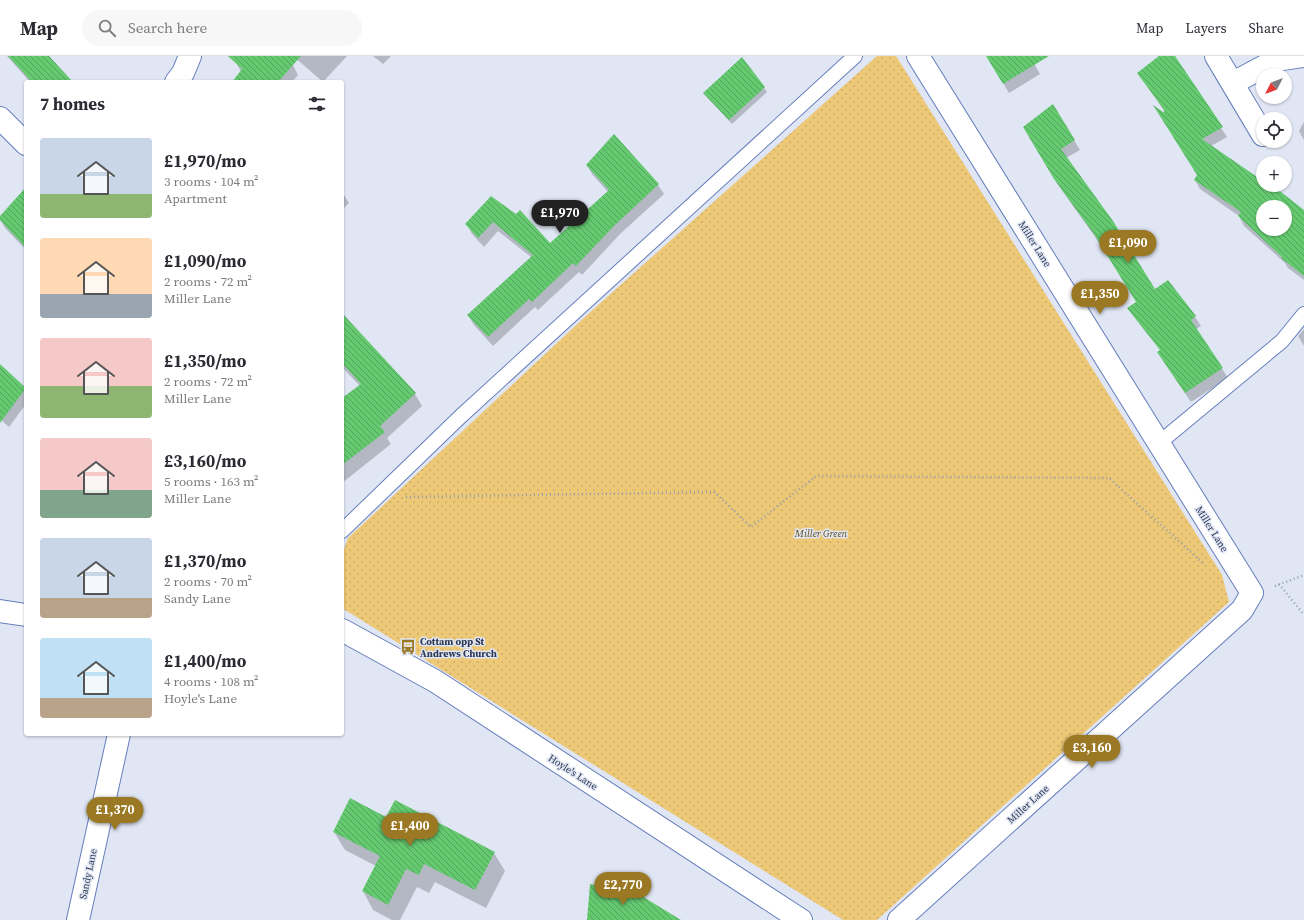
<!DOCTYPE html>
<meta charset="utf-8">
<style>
body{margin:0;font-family:"Source Serif 4",serif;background:#f7f7f7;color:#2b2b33;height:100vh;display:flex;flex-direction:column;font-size:15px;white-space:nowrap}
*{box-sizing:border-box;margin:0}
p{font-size:13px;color:#7c7c81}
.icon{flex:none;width:22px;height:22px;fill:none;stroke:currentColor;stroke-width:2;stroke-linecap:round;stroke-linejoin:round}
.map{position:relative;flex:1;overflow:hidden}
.panel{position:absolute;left:24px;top:24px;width:320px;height:656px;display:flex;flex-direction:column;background:#fff;border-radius:4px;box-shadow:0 1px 3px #0004}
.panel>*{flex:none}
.needle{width:26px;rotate:228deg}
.controls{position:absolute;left:1256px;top:12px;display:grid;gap:8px}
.controls a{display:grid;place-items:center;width:36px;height:36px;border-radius:50%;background:#fff;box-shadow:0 1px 3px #0004;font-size:20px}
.price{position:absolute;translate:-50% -34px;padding:0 9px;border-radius:14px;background:#9b7924;color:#fff;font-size:13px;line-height:26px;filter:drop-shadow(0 1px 2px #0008)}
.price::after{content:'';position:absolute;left:50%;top:24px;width:12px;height:9px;margin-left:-6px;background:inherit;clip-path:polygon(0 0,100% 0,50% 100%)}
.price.on{background:#222;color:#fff}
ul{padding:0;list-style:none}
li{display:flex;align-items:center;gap:12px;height:100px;padding:0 16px}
li span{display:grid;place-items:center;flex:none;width:112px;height:80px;border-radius:4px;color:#555}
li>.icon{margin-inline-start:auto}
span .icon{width:48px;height:48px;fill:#fffc;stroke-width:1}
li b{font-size:17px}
h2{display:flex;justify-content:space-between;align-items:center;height:48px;padding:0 16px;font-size:17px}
header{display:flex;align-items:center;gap:24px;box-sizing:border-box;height:56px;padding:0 20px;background:#fff;border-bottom:1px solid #e1e1e2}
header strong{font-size:19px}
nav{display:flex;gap:22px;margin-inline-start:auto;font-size:14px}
.search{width:280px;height:36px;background:#f7f7f7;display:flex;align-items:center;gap:10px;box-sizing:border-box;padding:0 14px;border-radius:22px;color:#7c7c81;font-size:15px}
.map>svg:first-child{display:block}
</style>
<header>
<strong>Map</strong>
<div class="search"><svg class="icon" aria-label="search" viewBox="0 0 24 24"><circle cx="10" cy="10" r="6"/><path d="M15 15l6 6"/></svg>Search here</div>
<nav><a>Map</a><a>Layers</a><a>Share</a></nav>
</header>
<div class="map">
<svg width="1304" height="864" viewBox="0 0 1304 864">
<defs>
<pattern id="park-dots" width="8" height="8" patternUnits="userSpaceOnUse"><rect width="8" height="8" fill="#edc876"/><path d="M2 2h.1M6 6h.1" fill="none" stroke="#cbac68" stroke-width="1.8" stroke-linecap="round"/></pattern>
<pattern id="building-back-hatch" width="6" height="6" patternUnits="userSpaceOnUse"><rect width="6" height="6" fill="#65c970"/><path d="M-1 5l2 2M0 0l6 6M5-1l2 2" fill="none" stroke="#53a45e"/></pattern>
</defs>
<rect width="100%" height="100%" fill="#e0e6f4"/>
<!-- park -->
<path fill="url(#park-dots)" d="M877,0H896L1222,519L1229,546L877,864H843L342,552V499L348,482L587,259Z"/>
<!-- shadow -->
<g fill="#0003" fill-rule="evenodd">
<path d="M7,0H48L69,26H30Z"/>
<path d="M242,0H282L293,9L298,19L292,26H233L241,16L236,6Z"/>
<path d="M293,0H347L323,26Z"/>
<path d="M373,0H391L383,8Z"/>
<path d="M987,0H1030L1040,18L1009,37Z"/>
<path d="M1161,0H1174L1227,81L1211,90L1263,126V129H1270L1304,155V224L1288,212L1285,207L1244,170L1239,160L1200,133L1195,124L1198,119L1163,57L1165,56L1138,17ZM1263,151H1285V173H1263Z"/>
<path d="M764,32L767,36L732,68L707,41Z"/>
<path d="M1053,50L1080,94L1066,102L1154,235L1168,225L1195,261L1201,270L1196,273L1228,322L1191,346L1164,306V297L1128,252L1137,246L1100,188L1061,133L1029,81Z"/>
<path d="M1304,66V84L1299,75Z"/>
<path d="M614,80L658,129L664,138L620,178L582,219L579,216L538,254L535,251L493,290L474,269L468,259L531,201L498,175L484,191L472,178L467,168L491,141L550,189L608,136L592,118L587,109Z"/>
<path d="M342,136L349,147L342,154Z"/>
<path d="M26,143V194L5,172L0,163Z"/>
<path d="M342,258L415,338L422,350L387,382L391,388L342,427V344L360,330L342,311Z"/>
<path d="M1304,273V290L1298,280Z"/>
<path d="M0,311L26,334V348L9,371L0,363Z"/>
<path d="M386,762L494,797L505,815L486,852L435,826L429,837L417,831L400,864H392L373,854L363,835L376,810L345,794L334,776Z"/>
</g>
<!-- building -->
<g fill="url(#building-back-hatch)" fill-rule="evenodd">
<path d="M8,0H49L73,26H32Z"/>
<path d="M228,0H301L278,26H232L242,13Z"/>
<path d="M986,0H1049L1003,28Z"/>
<path d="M1159,0H1175L1223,71L1202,83L1263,125V129H1272L1304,154V220L1281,202L1282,201L1238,160L1241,156L1194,124L1197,119L1153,49L1163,56L1165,55L1137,17ZM1263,151H1285V173H1263Z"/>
<path d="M742,1L765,31L729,64L703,37Z"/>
<path d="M1053,48L1075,84L1061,93L1113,165L1155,233L1168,224L1196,260L1191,264L1223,312L1185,337L1157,296L1160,294L1127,252L1136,246L1094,178L1054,123L1023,71Z"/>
<path d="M614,78L659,128L615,169L576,210L573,207L532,246L529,243L488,281L467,259L533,199L493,166L478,182L465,168L491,140L516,158L520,154L550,187L609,134L586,109Z"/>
<path d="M26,131V192L0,164V160Z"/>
<path d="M342,257L416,337L380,370L385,376L342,409V342L361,328L342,307Z"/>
<path d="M0,308L26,332L0,367Z"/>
<path d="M350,742L386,761L395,744L495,796L475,834L424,808L419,819L406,813L388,849L362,835L380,800L333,776Z"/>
<path d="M590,828L632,834L681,864H587Z"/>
</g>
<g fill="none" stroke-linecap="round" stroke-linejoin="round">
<!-- lane casing -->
<g stroke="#657ebb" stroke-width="16">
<g id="lane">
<path d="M1159,387L1282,285L1304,258"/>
<path d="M342,475L461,360L855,0"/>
</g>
</g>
<!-- street casing -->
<g stroke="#657ebb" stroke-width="24">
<g id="street">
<path d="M1216,0L1263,79"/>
<path d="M176,26L183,17L190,0"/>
<path d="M1233,27L1276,4L1303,0"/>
<path d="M0,62L26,88"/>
<path d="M899,864L1242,554L1252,537L918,0"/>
</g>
</g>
<!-- secondary casing -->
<g stroke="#657ebb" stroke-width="24">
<g id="secondary">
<path d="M0,555L26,559"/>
<path d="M342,574L435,625L801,864"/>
<path d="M78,864L119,678"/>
</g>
</g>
<!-- path -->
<g stroke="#979fb2" stroke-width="2.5" stroke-dasharray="1 3" stroke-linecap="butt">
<path d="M406,441L714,436L751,471L816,420L1109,422L1205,509"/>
<path d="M1279,528L1304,559"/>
<path d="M1275,530L1304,519"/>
</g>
<!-- lane -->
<use href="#lane" stroke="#fff" stroke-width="14"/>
<!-- street -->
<use href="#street" stroke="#fff" stroke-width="22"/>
<!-- secondary -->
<use href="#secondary" stroke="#fff" stroke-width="22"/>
</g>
<!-- icons -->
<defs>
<g id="bus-bare" transform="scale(1.2)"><path d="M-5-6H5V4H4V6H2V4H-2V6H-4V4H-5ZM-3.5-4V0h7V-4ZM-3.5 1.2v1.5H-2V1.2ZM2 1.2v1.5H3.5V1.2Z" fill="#9b7924" stroke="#e0e6f4" stroke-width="2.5" paint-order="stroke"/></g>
</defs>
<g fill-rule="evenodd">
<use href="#bus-bare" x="408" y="591"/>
</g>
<g text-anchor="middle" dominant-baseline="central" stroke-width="3" stroke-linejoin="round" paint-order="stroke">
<!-- street labels -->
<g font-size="10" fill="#2b3650" stroke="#e0e6f4">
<text transform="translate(1035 188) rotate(58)">Miller Lane</text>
<text transform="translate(1212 473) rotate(58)">Miller Lane</text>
<text transform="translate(573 716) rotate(33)">Hoyle's Lane</text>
<text transform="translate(1028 748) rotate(-42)">Miller Lane</text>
<text transform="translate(88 818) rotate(-78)">Sandy Lane</text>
</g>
<!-- park labels -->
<g font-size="10" font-style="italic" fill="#614c17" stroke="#e0e6f4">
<text x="821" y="477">Miller Green</text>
</g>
<!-- poi labels -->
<g font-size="10" font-weight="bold" fill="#2b3650" stroke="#e0e6f4" text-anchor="start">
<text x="420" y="585">Cottam opp St<tspan x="420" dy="12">Andrews Church</tspan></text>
</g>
</g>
</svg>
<div class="controls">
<a><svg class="needle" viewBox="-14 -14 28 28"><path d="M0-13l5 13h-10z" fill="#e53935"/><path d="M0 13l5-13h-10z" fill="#7c7c81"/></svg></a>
<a><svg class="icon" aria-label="locate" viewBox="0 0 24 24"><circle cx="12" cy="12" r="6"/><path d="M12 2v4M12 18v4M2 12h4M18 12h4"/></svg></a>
<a>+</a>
<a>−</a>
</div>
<b class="price on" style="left:560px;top:178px">£1,970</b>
<b class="price" style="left:1128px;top:208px">£1,090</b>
<b class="price" style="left:1100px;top:259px">£1,350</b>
<b class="price" style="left:1092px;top:713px">£3,160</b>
<b class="price" style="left:115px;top:775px">£1,370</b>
<b class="price" style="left:410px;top:791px">£1,400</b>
<b class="price" style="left:623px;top:850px">£2,770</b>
<section class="panel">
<h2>7 homes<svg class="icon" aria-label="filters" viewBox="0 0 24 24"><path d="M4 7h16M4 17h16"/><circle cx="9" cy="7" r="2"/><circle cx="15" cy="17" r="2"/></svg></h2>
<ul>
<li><span style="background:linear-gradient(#c9d6e8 70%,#8fb573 0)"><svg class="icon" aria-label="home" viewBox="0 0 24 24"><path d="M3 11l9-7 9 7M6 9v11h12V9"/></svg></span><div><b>£1,970/mo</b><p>3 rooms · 104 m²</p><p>Apartment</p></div></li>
<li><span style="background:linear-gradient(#ffd9b3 70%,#9aa5b1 0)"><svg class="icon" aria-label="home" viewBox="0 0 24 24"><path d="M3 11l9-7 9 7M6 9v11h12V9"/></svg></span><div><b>£1,090/mo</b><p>2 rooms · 72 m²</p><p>Miller Lane</p></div></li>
<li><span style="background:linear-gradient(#f6c9c9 60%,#8fb573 0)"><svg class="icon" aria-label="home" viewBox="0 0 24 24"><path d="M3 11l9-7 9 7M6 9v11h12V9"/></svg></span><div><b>£1,350/mo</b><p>2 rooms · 72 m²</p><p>Miller Lane</p></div></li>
<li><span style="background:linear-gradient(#f6c9c9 65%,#7fa58c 0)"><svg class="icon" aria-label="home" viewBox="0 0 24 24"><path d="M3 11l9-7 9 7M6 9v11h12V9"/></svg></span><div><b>£3,160/mo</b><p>5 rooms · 163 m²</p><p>Miller Lane</p></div></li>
<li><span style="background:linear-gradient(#c9d6e8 75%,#b9a48a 0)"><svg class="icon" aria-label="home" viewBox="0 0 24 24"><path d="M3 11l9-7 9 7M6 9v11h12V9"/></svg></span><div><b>£1,370/mo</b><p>2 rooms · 70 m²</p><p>Sandy Lane</p></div></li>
<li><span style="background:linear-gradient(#bfe0f5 75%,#b9a48a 0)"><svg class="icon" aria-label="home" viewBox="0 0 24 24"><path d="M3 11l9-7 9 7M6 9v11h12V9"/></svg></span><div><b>£1,400/mo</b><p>4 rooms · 108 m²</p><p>Hoyle's Lane</p></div></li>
</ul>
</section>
</div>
